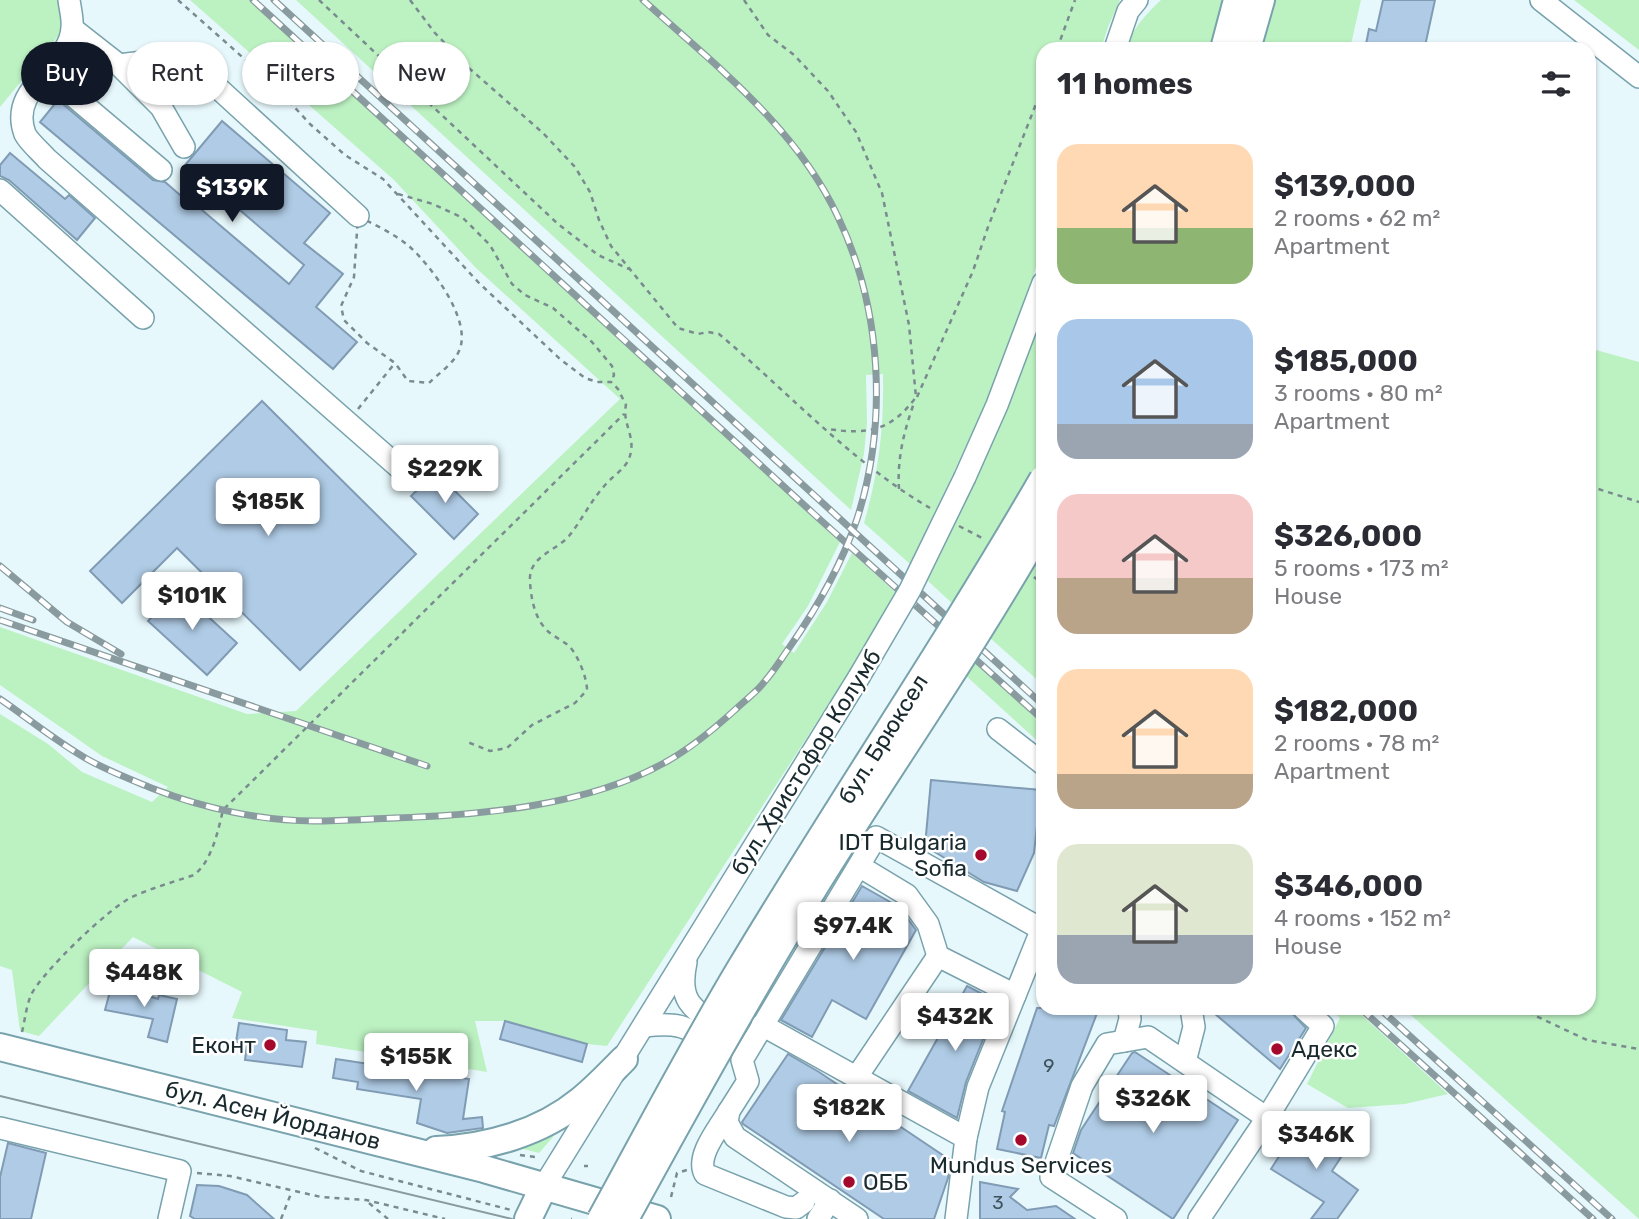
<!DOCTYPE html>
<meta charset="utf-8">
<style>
body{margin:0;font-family:Rubik,sans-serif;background:#f2f2f3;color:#2b2b33;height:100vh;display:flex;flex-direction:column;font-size:26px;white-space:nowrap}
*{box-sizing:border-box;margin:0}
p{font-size:23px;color:#7c7c81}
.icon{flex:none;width:38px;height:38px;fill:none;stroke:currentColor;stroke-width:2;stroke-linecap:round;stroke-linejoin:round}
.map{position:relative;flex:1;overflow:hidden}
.details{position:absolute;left:1036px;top:42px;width:560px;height:973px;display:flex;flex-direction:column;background:#fff;border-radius:21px;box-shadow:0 2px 5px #0004}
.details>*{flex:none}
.guide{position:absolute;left:21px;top:42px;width:665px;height:63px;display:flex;gap:14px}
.price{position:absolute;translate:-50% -60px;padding:0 16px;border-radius:7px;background:#fff;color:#222;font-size:23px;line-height:46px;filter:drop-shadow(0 2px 4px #0008)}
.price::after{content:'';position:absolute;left:50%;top:42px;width:21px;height:16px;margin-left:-10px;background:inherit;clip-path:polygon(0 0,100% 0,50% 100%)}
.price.on{background:#111827;color:#fff}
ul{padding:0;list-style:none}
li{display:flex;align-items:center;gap:21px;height:175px;padding:0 21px}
li span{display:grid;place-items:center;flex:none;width:196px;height:140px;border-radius:21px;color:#555}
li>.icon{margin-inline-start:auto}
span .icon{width:84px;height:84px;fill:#fffc;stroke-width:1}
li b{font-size:30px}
h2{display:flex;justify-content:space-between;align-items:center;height:84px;padding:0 21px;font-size:30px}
.pill{padding:0 24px;border-radius:32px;background:#fff;box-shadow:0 2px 5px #0004;font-size:24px;line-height:63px}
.pill.on{background:#111827;color:#fff}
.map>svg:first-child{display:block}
</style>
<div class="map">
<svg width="1639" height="1219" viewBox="0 0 1639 1219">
<rect width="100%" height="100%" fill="#e7f8fc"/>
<!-- green -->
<g fill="#bcf1c2">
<path d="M0,0H59L64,23L60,34L0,107Z"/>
<path d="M190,0H249L840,542L808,606L782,644L794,653L827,602L852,553L895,592L850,671L607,1046L587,1044L506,1021H475L487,1072L316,1044L317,1031L232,1018L242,992L133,937L39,1036L20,1031L12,970L0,966V714L48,744L82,772L152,802L168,787L102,756L0,685V627L247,714L296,711L620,399L476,268L394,180Z"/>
<path d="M296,0H1120L1108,27L1101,49H1043V246L1017,326L987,402L910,564L864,523C879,470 884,429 883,374L866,375L867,423L864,454L851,510Z"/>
<path d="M1161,0H1228L1215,49H1126C1132,29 1146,14 1161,0Z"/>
<path d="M1273,0H1361L1350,49H1260Z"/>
<path d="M1574,0H1639V50Z"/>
<path d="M1043,310V458L994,544L955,606L928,581L975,482L1007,407Z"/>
<path d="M1589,348L1639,362V1219L1403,1008H1589Z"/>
<path d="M1043,545V685L990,638Z"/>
<path d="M974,661L1043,725V746L965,675Z"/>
<path d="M1329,1008H1354L1448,1094L1405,1104L1348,1108L1307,1084L1340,1018Z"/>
<path d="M557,1129L553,1137L539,1153L508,1145Z"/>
</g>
<!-- building -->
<g fill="#afcbe5" stroke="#809bb4" stroke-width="2">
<path d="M1383,0H1435L1425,46L1416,44L1415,49H1365L1369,29L1376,31Z"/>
<path d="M58,100L153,180L165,182L180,195L182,193L289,284L304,265L186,164L222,121L330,213L304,243L343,274L316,307L357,342L333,369L40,122Z"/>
<path d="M10,153L65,199L69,195L95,218L77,240L9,180L0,176V165Z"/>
<path d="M262,401L416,554L300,670L177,548L122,603L90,571Z"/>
<path d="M436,472L478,514L454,539L411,496Z"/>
<path d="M178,589L237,643L207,675L148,621Z"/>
<path d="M931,780L1041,790L1034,853L1017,891L984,882L925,846Z"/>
<path d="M862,886L899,907L916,930L866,1019L832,1000L812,1037L781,1020Z"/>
<path d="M112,984L158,999L159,995L177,999L167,1042L148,1037L153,1019L105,1010Z"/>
<path d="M967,986L998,1002L966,1082L957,1118L908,1091Z"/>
<path d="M1037,1008H1099L1054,1126L1049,1125L1041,1158L997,1149L1005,1112L1002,1111Z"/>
<path d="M1208,1008H1287L1306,1028L1280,1069Z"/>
<path d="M505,1021L587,1044L582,1062L500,1039Z"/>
<path d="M239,1023L287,1030L286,1040L306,1042L302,1067L245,1060L247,1044L236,1042Z"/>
<path d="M1135,1052L1238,1120L1173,1219L1073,1153L1081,1130L1132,1053Z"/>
<path d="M788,1054L819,1072L950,1160L948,1178L934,1219H884L743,1124L742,1122Z"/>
<path d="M336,1059L469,1079L463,1119L482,1117L483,1128L447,1133L417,1123L421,1099L357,1089L358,1082L333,1078Z"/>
<path d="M1300,1123L1345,1151L1332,1171L1358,1190L1337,1219H1311L1324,1202L1271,1169Z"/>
<path d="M8,1143L46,1153L31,1219H0V1177Z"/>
<path d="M980,1182L1018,1189L1010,1197L1027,1210L1056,1206L1075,1219H980Z"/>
<path d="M197,1185L219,1186L247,1195L274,1219H195L190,1216Z"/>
</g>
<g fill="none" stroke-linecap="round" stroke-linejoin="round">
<!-- minor casing -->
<g stroke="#78a2ac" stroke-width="24">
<g id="minor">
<path d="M69,0C70,8 73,19 72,27C71,67 7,86 25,134C29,142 41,152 47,159L411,478"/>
<path d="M1541,0L1639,77"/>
<path d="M73,29L119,65L167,59L194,66L358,216"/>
<path d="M1115,49L1128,11L1137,0"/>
<path d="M119,65L161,107L184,147"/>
<path d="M45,72L161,170"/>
<path d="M0,190L143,318"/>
<path d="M965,477L997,405L1043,283"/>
<path d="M998,729L1043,764"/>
<path d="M859,866L907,895L928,924L938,956L1015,995"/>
<path d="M686,962C678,1000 690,1008 721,1027"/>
<path d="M762,1025L966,1138"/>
<path d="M644,1026C679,1022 684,1026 714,1043"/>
<path d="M1124,1041L1130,1019L1129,1008"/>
<path d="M1185,1062L1194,1027L1191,1008"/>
<path d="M856,1078L938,956"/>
<path d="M729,1111C720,1127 695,1156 705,1174L786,1207L796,1208L804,1202"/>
<path d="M1267,1118L1323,1026L1303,1008"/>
<path d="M0,1128L180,1171L169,1219"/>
<path d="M544,1186L859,677"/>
<path d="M818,1219L830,1200"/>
<path d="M857,1219L735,1137L727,1122L729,1111L748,1081L742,1060L876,837L1043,930"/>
<path d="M956,1219L966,1138L978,1087L1043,926"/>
<path d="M1116,1219L1051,1177L1082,1086L1107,1044L1148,1037L1267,1118L1199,1219"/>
</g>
</g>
<!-- major casing -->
<g stroke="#78a2ac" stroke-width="30">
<g id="major">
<path d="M1224,49L1237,0"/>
<path d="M1247,49L1261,0"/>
<path d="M0,1047L484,1169L657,1219"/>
<path d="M436,1150C487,1148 541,1133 581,1100C596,1088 610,1073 624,1059"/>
<path d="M528,1219L544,1186"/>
</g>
</g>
<!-- path -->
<g stroke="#7a8b8f" stroke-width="2.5" stroke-dasharray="5 5" stroke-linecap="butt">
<path d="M178,0L275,86L310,124L345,155L383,179L479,283L560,359L585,378L597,382H611L618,389L626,405C622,421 634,435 631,451C629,467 616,473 606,484C591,500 582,520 569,536C555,552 528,556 530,582C531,597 534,615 544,627C551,636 561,639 569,646C578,655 587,678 587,690L575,703L532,725L507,748L490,751L465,741"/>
<path d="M319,0L558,224L598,255L629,269"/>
<path d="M410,0L435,33L470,69L543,133L575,167L590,192L599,220L611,246L678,328L698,334L708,332L719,334C788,392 851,462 930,508"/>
<path d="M744,0L768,35L794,55L828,91L856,132L882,193L909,325L916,397C891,431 868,435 828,429"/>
<path d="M1057,49L1075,0"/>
<path d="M175,95L199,94"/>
<path d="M398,194L433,204L463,218L490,245L512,284L525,295L553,308L592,342L612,366L614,375L611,382"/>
<path d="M358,216C375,225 395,234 410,247C431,266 473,321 459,351C454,363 438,374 429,383L408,381L395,363L367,343L344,320L341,306L354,277Z"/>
<path d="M917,397L973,271L988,227L1043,86"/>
<path d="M358,409L395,363"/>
<path d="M1589,486L1639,502"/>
<path d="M899,489C897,459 904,431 914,403"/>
<path d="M959,526L984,539"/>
<path d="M1034,577L1043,584"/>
<path d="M1519,1008L1587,1040L1639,1049"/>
<path d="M22,1032C25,1020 26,1007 31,995C42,972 109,908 132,897C152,888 173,882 194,875C212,861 218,831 223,810L624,414"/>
<path d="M315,1148L361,1171L511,1210"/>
<path d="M520,1155L535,1157"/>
<path d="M584,1166H588"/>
<path d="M197,1173L230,1176L321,1197L366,1200L445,1219"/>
<path d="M671,1197L677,1173L687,1170"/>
<path d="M369,1203L388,1219"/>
<path d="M281,1219L292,1191"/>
<path d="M571,1219H572"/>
</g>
<!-- minor -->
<use href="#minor" stroke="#fff" stroke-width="21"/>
<!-- major -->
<use href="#major" stroke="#fff" stroke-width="26"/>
<!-- tram -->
<path stroke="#8a9b9f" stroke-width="2" d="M0,1096L512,1219"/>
<!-- rail casing -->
<g stroke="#8a9b9f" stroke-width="7">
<g id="rail">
<path d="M253,0L815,515L1043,720"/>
<path d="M274,0L1043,705"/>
<path d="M0,566L67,622L121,654"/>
<path d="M0,608L33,620"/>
<path d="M0,620L427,766"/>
<path d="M0,699C29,719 57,742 87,759C108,771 132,780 154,789C203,808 261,821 314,821C341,821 368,819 395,818C481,815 587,806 664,763C690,749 714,729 736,709C745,700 757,692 765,681C774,671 781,659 789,648C817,608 841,566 857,519C888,422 882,309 838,217C796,127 715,65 643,0"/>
<path d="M1360,1008L1593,1219"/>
<path d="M1379,1008L1612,1219"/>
</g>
</g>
<!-- rail -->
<use href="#rail" stroke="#fff" stroke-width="4.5" stroke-dasharray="13" stroke-linecap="butt"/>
<!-- minor-bridge casing -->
<g stroke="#78a2ac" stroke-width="24" stroke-linecap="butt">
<path id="minor-bridge" d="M859,677L910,590L965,477"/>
</g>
<!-- major-bridge casing -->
<g stroke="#78a2ac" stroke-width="30" stroke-linecap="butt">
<g id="major-bridge">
<path d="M601,1219C647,1135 691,1051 740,969C839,804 947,645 1043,479"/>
<path d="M625,1219C688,1104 751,990 820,878C894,759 974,645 1043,523"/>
</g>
</g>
<!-- minor-bridge -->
<use href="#minor-bridge" stroke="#fff" stroke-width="21"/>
<!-- major-bridge -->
<use href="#major-bridge" stroke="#fff" stroke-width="26"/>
</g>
<!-- markers -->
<g fill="#a5082d" stroke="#fff" stroke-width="2.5">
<circle cx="981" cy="855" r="7"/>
<circle cx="270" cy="1045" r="7"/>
<circle cx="1277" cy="1049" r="7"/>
<circle cx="1021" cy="1140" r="7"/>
<circle cx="849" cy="1182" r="7"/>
</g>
<g text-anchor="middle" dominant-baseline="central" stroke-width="5" stroke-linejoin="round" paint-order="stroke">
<!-- number labels -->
<g font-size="19" fill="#3e525c">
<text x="1049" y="1065">9</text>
<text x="998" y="1202">3</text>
</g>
<!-- street labels -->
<g font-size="23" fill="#192a2e" stroke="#fff">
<text transform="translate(883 739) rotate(-58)">бул. Брюксел</text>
<text transform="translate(806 762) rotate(-58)">бул. Христофор Колумб</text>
<text transform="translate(273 1115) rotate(14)">бул. Асен Йорданов</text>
</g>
<!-- poi labels -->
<g font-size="23" fill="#192a2e" stroke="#fff" text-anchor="end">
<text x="967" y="842">IDT Bulgaria<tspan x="967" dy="26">Sofia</tspan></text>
<text x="256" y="1045">Еконт</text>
<text x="1291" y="1049" text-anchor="start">Адекс</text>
<text x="1021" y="1165" text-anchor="middle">Mundus Services</text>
<text x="863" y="1182" text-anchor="start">ОББ</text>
</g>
</g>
</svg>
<b class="price on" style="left:232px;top:224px">$139K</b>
<b class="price" style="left:445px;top:505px">$229K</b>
<b class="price" style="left:268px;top:538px">$185K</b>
<b class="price" style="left:192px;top:632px">$101K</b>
<b class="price" style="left:853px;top:962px">$97.4K</b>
<b class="price" style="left:144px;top:1009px">$448K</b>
<b class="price" style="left:955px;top:1053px">$432K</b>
<b class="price" style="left:416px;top:1093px">$155K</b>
<b class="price" style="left:1153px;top:1135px">$326K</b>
<b class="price" style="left:849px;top:1144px">$182K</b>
<b class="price" style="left:1316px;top:1171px">$346K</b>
<div class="guide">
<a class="pill on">Buy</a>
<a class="pill">Rent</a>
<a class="pill">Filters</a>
<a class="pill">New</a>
</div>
<section class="details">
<h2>11 homes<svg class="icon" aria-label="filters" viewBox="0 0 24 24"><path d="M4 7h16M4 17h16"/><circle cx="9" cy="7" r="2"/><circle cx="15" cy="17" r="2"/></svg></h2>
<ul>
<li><span style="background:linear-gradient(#ffd9b3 60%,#8fb573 0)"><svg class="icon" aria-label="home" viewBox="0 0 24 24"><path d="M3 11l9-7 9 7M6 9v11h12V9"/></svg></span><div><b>$139,000</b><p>2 rooms · 62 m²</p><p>Apartment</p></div></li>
<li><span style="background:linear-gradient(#a9c7e8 75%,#9aa5b1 0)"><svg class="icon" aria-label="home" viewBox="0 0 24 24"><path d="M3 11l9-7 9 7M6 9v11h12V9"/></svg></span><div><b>$185,000</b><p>3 rooms · 80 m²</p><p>Apartment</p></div></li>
<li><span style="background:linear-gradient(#f6c9c9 60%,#b9a48a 0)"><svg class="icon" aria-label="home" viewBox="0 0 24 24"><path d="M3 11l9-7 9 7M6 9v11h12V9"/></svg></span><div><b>$326,000</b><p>5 rooms · 173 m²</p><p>House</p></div></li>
<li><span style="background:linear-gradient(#ffd9b3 75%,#b9a48a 0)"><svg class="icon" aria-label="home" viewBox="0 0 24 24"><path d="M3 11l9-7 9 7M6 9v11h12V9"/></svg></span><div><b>$182,000</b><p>2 rooms · 78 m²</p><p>Apartment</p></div></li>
<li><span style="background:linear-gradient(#dfe7d0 65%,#9aa5b1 0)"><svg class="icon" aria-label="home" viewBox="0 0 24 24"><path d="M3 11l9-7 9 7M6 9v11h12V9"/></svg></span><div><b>$346,000</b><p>4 rooms · 152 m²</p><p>House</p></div></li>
</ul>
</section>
</div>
